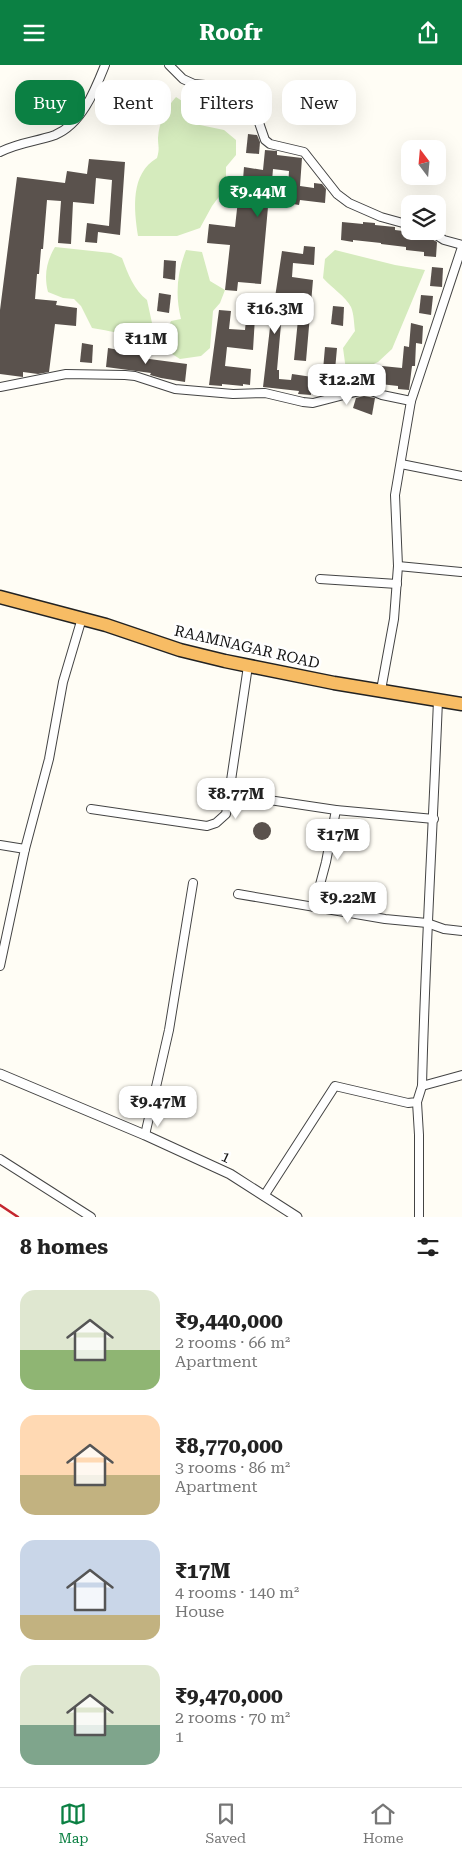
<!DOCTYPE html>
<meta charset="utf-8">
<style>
body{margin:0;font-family:"Roboto Serif",serif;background:#f2f2f2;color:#222;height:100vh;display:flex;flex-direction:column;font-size:19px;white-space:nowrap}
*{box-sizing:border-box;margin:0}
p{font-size:16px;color:#767676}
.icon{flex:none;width:28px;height:28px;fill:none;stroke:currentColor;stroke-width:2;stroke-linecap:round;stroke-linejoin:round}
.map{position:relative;height:1152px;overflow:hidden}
.sheet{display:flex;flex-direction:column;background:#fff;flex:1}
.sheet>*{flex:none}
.banner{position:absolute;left:15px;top:15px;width:432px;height:45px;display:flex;gap:10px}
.needle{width:32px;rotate:344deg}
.buttons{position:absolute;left:401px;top:75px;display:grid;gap:10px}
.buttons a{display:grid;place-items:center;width:45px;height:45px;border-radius:10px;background:#fff;box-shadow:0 5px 20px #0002;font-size:25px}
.price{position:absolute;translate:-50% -42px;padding:0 11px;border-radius:10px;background:#fff;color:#222;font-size:16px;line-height:32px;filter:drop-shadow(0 1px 2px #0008)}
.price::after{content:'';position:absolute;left:50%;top:30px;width:15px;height:11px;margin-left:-8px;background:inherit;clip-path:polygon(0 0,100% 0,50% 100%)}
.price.on{background:#0b8043;color:#fff}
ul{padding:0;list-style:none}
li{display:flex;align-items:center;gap:15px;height:125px;padding:0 20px}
li span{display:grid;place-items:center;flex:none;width:140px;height:100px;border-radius:15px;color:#555}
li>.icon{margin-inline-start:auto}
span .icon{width:60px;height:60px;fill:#fffc;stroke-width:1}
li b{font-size:21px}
h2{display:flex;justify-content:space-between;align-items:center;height:60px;padding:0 20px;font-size:21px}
.tag{padding:0 18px;border-radius:15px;background:#fff;box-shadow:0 5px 20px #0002;font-size:18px;line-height:45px}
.tag.on{background:#0b8043;color:#fff}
header{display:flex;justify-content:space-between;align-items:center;height:65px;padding:0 20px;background:#0b8043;color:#fff;font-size:22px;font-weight:700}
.tab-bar{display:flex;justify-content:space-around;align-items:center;height:70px;border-top:1px solid #e0e0e0;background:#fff;font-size:14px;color:#767676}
.tab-bar a{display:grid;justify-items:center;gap:2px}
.tab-bar .on{color:#0b8043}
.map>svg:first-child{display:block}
</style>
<header><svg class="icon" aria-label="menu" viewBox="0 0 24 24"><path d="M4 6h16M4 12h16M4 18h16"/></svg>Roofr<svg class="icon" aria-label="share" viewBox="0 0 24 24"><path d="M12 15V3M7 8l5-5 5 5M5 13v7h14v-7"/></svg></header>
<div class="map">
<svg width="462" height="1152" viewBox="0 0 462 1152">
<rect width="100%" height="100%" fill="#fffdf5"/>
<!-- green -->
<g fill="#d5ebbd">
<path d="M176,32L188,40L200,60L224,65L236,75V90L226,102V116L221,129L212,141L200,163L177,171H138C134,144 130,109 157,93C160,83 158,82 158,73C159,57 166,43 176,32Z"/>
<path d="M55,182L111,188L122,193C128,209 134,225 147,235L152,258C136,275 113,266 92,263L81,241L74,234L63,233L48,227C44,211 46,197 55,182Z"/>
<path d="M186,185L202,187L210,216L225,225L220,238L213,246L210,283L201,291L180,294L169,287L167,265L171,256L181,254C175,230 177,208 186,185Z"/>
<path d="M335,185L395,200L425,205L392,284L378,297L363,304L346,305L343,283L355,266C354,259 354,249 351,242C346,232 331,222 323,213L325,194Z"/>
</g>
<!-- building -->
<g fill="#5a524d">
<path d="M248,69L257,70L260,77L259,89L246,88Z"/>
<path d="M265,85L277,86V90L302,93L300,121L314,123V118L322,119L326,124L325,138L300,135L299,140L287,138L289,106L273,104L271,128L251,126L250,140L268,142L261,219L238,217L237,226L225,225L230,180L207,178L209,159L235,162L239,126L242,127L244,102L263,105Z"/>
<path d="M89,94L125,97L120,170L98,167L97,178L85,177L87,158L109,161L112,115L96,113L94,139L73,137L71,179L58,178L61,136L47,135L43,184H41L39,209H37L35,234L57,236L56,240L77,243L76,261L55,259L49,307L38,309L23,307V312L0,309V245L17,112L65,118L67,106L87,109Z"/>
<path d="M342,157L363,159V157L375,158V160L395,162V165L420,168V171L430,173L437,177L436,192L424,191V187L406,185V182L381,179V178L353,175V177L341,175Z"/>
<path d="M304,181L315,182L314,200L293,198L292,212L313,215L306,296L294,295L300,234L285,232L283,259H281L277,305H279V314L291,315L292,309L319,313L320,304L323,305L325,282L337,283L335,305L352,307V316L327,313L325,324L311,322V330L298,329L299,326L263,322L271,254L255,252L253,285L227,282L225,301L251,304L250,320L243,319V321L222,319V321L209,320L219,245L231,246L229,264L245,265L248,233L260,234L259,238L274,239L282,186L303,189Z"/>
<path d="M164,195L176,196L175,215L163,213Z"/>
<path d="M432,202L443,203L442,222L430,221Z"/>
<path d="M159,228L171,230L169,248L157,246Z"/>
<path d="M421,230L433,231L431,250L419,248Z"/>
<path d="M333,241L344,242L343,261L331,259Z"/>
<path d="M411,258L423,261L422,279L416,278L415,301H412L409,325L398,324V321L380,319L382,301L402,303L404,281L409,282Z"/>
<path d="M82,278L93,280L92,298L80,297Z"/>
<path d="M108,283L142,289V293L187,299L185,317L161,313L150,310L151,308L106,302Z"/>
<path d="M364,331L375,333L372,350L353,343L356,333Z"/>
<circle cx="262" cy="766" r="9"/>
</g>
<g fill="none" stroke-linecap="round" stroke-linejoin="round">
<!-- minor casing -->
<g stroke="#444" stroke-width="10">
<g id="minor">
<path d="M169,0L183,14L194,19L216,21L223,24L236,41L256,49L265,75L270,79L304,87L337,129L349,138L381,152L410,160"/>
<path d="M0,87C20,77 35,77 55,70C82,59 95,25 105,0"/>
<path d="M430,166L444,175L462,180"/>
<path d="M0,322L66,309L125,310L135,311L175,324L233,329L265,328L303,337L313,338L367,324L382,330L411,336"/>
<path d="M401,399L462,411"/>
<path d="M398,501L461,507"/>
<path d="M320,514L397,519"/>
<path d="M381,625L394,554L398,501L395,430L411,336L462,182"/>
<path d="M229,729L336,745L434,754"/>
<path d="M91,744L207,761L216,758L226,749L248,601"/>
<path d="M0,780L25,784"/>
<path d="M238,829L385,854L427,858L444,864L462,866"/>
<path d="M314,842L326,797L336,745"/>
<path d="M0,901L25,784L49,694L63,617L82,553"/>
<path d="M422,1021L462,1010"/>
<path d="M417,1037L419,1070V1152"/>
<path d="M145,1070L169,965L193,818"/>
<path d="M0,1094L91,1152"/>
<path d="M264,1131L335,1021L408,1038L417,1037L422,1021C425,892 433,764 438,635"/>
</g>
</g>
<!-- tertiary casing -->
<g stroke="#444" stroke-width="11">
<path id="tertiary" d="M0,1009L145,1070L230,1109L297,1152"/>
</g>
<!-- trunk casing -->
<g stroke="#222" stroke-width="15">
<path id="trunk" d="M0,532L106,560L180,585L225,596L334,618L462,639"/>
</g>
<!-- minor -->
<use href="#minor" stroke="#fff" stroke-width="8"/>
<!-- tertiary -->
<use href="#tertiary" stroke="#fff" stroke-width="9"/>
<!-- trunk -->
<use href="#trunk" stroke="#f7bc64" stroke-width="12"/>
<!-- rail -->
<path stroke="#c4262e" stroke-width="2.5" d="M0,1140L18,1152"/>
</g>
<g text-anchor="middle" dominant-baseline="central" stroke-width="5" stroke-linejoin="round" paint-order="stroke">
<!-- street labels -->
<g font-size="15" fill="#111" stroke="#fff">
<text transform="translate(247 582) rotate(13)">RAAMNAGAR ROAD</text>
<text transform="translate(226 1092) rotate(25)">1</text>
</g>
</g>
</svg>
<div class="buttons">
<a><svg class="needle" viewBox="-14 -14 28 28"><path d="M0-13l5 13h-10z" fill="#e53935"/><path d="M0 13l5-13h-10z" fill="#767676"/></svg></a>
<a><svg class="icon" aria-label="layers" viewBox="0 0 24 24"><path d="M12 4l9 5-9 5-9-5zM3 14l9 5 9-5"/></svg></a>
</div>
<b class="price on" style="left:258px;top:153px">₹9.44M</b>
<b class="price" style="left:275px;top:270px">₹16.3M</b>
<b class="price" style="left:146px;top:300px">₹11M</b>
<b class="price" style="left:347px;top:341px">₹12.2M</b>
<b class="price" style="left:236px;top:755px">₹8.77M</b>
<b class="price" style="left:338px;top:796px">₹17M</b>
<b class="price" style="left:348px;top:859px">₹9.22M</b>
<b class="price" style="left:158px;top:1063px">₹9.47M</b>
<div class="banner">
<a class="tag on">Buy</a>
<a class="tag">Rent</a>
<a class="tag">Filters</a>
<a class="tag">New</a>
</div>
</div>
<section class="sheet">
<h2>8 homes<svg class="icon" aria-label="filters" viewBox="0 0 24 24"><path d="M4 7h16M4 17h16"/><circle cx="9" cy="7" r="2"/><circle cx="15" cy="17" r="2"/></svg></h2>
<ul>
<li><span style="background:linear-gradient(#dfe7d0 60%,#8fb573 0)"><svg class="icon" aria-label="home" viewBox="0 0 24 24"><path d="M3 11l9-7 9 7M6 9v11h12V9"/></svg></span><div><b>₹9,440,000</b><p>2 rooms · 66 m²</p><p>Apartment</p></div></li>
<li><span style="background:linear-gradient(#ffd9b3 60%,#c2b280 0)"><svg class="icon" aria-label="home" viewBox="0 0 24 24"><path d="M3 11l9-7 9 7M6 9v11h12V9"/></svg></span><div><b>₹8,770,000</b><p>3 rooms · 86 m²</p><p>Apartment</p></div></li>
<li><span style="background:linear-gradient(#c9d6e8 75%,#c2b280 0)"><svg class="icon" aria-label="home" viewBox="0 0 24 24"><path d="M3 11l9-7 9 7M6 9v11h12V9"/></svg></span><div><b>₹17M</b><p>4 rooms · 140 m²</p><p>House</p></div></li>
<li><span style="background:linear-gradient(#dfe7d0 60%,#7fa58c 0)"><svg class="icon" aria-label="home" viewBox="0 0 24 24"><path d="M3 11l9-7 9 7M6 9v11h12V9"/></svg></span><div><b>₹9,470,000</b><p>2 rooms · 70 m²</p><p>1</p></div></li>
</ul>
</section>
<nav class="tab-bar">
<a class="on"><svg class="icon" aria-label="map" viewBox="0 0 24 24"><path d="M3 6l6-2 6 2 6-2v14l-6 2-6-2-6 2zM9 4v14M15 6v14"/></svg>Map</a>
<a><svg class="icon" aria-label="saved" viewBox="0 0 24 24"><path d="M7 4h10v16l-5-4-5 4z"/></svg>Saved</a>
<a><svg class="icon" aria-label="home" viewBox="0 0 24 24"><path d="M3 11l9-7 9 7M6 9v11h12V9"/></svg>Home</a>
</nav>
